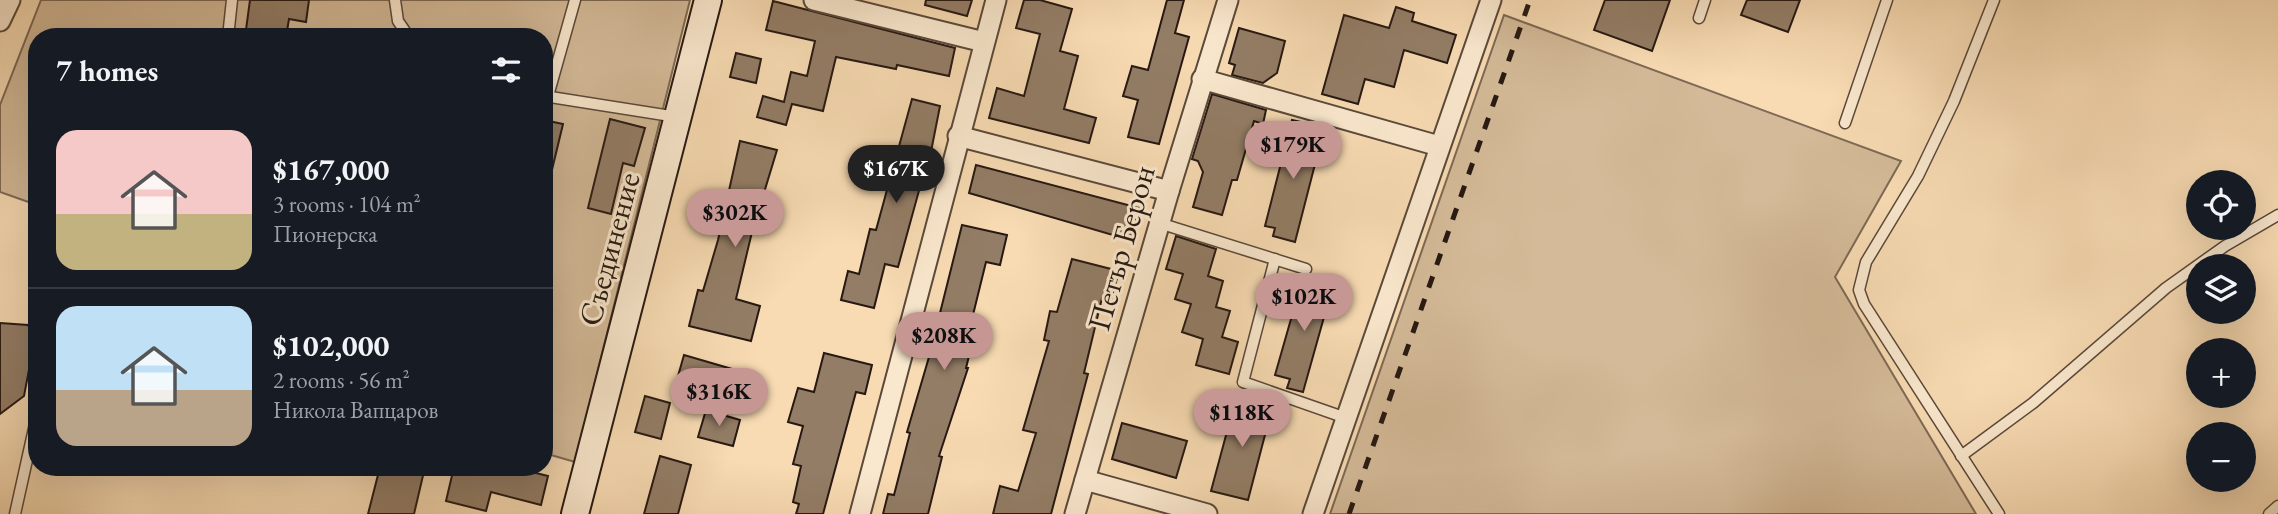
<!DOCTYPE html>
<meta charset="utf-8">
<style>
body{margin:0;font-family:"EB Garamond",serif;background:#242831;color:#f1f3f6;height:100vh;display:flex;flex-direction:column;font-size:26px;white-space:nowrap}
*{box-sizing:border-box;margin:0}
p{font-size:23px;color:#9ea1a6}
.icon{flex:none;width:38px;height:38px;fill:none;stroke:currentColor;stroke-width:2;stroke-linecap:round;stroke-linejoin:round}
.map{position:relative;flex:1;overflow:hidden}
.sheet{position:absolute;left:28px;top:28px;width:525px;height:448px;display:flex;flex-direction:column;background:#171b24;border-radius:28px;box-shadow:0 7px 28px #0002}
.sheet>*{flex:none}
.controls{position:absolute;left:2186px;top:170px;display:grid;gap:14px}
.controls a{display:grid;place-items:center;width:70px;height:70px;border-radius:50%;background:#171b24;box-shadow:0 7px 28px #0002;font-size:35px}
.price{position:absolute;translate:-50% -60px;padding:0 16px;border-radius:24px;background:#c59692;color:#111;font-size:23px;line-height:46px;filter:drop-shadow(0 2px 4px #0008)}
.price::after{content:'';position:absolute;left:50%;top:42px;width:21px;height:16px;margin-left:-10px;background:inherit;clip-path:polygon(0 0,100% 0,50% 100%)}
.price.selected{background:#222;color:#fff}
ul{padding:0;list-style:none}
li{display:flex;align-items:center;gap:21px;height:175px;padding:0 28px}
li+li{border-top:2px solid #363941}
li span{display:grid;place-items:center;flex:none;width:196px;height:140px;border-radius:21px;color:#555}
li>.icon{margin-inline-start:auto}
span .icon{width:84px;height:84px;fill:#fffc;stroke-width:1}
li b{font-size:30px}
h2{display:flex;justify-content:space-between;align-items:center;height:84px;padding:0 28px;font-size:30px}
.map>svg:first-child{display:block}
</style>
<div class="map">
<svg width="2278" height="514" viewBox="0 0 2278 514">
<rect width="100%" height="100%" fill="#f8dbb3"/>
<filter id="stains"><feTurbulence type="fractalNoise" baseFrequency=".00286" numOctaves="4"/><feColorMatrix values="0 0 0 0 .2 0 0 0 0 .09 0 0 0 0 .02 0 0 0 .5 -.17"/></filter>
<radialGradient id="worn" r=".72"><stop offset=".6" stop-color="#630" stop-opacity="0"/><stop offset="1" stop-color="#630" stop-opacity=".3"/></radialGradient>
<!-- green -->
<g fill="#d4ba98" stroke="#7d6955" stroke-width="2">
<path d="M41,0H690L575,462L544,453V37H37V205L0,192V105Z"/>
<path d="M1504,15L1901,161L1835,277L1976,514H1330Z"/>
</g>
<!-- building -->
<g fill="#937d66" stroke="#261812" stroke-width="2">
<path d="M250,0H309L306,22L289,19L286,37H245Z"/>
<path d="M926,0H972L967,16L925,5Z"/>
<path d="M1024,0H1040L1072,9L1060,51L1078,56L1064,109L1096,118L1089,143L989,118L997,88L1024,96L1040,34L1016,28Z"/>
<path d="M1167,0H1184L1175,33L1189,37L1159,144L1128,137L1138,100L1123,96L1132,66L1148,70Z"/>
<path d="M1605,0H1670L1652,51L1594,30Z"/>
<path d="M1747,0H1800L1788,32L1741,15Z"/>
<path d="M773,1L955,48L949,76L897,65L896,69L836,57L823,111L792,104L786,125L757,117L763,96L784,102L791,72L807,76L815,41L766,30Z"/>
<path d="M1396,7L1414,13L1412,21L1456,35L1447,63L1404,50L1394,87L1365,79L1358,104L1322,94L1344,15L1389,28Z"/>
<path d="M1239,28L1285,41L1277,73L1263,83L1232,75L1235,65L1229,63Z"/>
<path d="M736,53L761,59L756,83L730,77Z"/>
<path d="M1212,94L1266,110L1263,124L1254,121L1237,180H1232L1222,215L1193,207L1203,172L1198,161L1192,159Z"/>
<path d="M912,99L940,106L926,177L923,176L898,267L885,264L874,308L841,300L848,271L859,274L870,229L876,230Z"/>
<path d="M610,119L645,128L634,166L623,163L611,214L588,208Z"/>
<path d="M544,120L563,124L550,178L544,177Z"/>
<path d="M1292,120L1310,124L1307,133L1322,137L1295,242L1273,236L1275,228L1265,226Z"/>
<path d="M740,141L777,150L752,232L736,299L760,306L751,341L689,326L698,290L703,291L718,240Z"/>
<path d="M976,165L1139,208L1130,240L969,193Z"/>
<path d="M962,225L1007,235L1000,265L986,262L972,319L978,320L966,368H968L939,456L942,457L928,514H883L888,494L894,495L910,433L907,432L929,357Z"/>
<path d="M1176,236L1216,249L1208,276L1223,281L1216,307L1230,311L1222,337L1238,342L1229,374L1196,365L1203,339L1182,332L1191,304L1175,299L1183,274L1166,269Z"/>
<path d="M1072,259L1119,271L1111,300L1102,298L1084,373L1088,374L1051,514H993L1000,486L1018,491L1036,433L1023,430L1049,341L1044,340L1050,311L1057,312Z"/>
<path d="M1303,277L1333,285L1303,392L1287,388L1290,379L1275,375Z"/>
<path d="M0,323L28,325L35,338L24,396L0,414Z"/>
<path d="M824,353L872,365L865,394L856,392L823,514H796L799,504L793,502L801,466L793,464L803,426L788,422L798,388L814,392Z"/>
<path d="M684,355L732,369L723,397L676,383Z"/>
<path d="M645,396L670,403L661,439L635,432Z"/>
<path d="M1236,398L1272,408L1248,500L1211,491Z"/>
<path d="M706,410L740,420L733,446L698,437Z"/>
<path d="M1122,423L1187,441L1176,478L1112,459Z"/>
<path d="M660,456L691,465L678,514H644Z"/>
<path d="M380,467H425L414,514H368Z"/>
<path d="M454,467H512L548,476L541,505L491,492L486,511L446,501Z"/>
</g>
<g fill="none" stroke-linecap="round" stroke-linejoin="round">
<!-- lane casing -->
<g stroke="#5a493a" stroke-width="13">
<g id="lane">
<path d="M395,0L398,21L409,37"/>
<path d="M1994,0L1954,101L1918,176L1866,262L1859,290L1864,304L1999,514"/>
<path d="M1699,18L1705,0"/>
<path d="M228,37L232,0"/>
<path d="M544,96L677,117"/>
<path d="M548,96L575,0"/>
<path d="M1845,123L1887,0"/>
<path d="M1159,223L1306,269"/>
<path d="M1275,259L1243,382L1346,418"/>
<path d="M1961,456L2033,403L2166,288L2225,246L2278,215"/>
<path d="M15,514L37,415"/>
<path d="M2269,514L2278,506"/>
</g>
</g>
<!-- street casing -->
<g stroke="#5a493a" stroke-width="23">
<g id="street">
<path d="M814,0L984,42"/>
<path d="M0,21L10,0"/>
<path d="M1202,79L1439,146"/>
<path d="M958,136L1169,191"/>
<path d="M1085,480L1207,514"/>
<path d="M860,514L996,0"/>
<path d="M1075,514L1169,191L1228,0"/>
<path d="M1313,514L1491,0"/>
</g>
</g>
<!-- secondary casing -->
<g stroke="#261812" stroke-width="30">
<path id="secondary" d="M575,514L708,0"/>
</g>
<!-- lane -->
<use href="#lane" stroke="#fae8ce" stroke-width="10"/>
<!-- street -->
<use href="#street" stroke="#fae8ce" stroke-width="19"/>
<!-- secondary -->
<use href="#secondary" stroke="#fae8ce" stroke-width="26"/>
<!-- rail -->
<path stroke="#261812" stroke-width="5" stroke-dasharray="12 12" stroke-linecap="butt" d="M1349,514L1530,0"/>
</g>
<g text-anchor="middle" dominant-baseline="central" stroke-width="6" stroke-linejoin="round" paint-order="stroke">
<!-- street labels -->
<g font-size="32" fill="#261812" stroke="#fae8ce">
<text transform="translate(1121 248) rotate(-74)">Петър Берон</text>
<text transform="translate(609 249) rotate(-75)">Съединение</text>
</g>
</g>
<rect width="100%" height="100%" filter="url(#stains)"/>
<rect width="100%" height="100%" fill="url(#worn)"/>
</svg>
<div class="controls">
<a><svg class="icon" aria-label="locate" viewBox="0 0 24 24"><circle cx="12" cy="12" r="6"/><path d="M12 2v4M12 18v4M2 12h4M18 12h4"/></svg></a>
<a><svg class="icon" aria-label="layers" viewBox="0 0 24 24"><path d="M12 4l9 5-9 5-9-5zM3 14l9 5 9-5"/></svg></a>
<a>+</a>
<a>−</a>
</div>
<b class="price" style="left:1293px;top:181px">$179K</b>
<b class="price selected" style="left:896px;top:205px">$167K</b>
<b class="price" style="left:735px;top:249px">$302K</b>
<b class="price" style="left:1304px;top:333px">$102K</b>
<b class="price" style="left:944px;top:372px">$208K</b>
<b class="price" style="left:719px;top:428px">$316K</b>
<b class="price" style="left:1242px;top:449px">$118K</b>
<section class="sheet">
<h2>7 homes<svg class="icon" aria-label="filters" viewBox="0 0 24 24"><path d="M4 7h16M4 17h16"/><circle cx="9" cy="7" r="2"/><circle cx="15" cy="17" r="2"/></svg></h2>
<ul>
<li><span style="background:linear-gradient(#f6c9c9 60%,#c2b280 0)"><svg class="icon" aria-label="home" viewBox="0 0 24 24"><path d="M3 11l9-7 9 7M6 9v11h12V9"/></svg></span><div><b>$167,000</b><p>3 rooms · 104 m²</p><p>Пионерска</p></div></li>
<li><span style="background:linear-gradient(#bfe0f5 60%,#b9a48a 0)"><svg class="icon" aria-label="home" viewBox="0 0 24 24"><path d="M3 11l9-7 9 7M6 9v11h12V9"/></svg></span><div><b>$102,000</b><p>2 rooms · 56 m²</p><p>Никола Вапцаров</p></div></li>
</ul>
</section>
</div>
